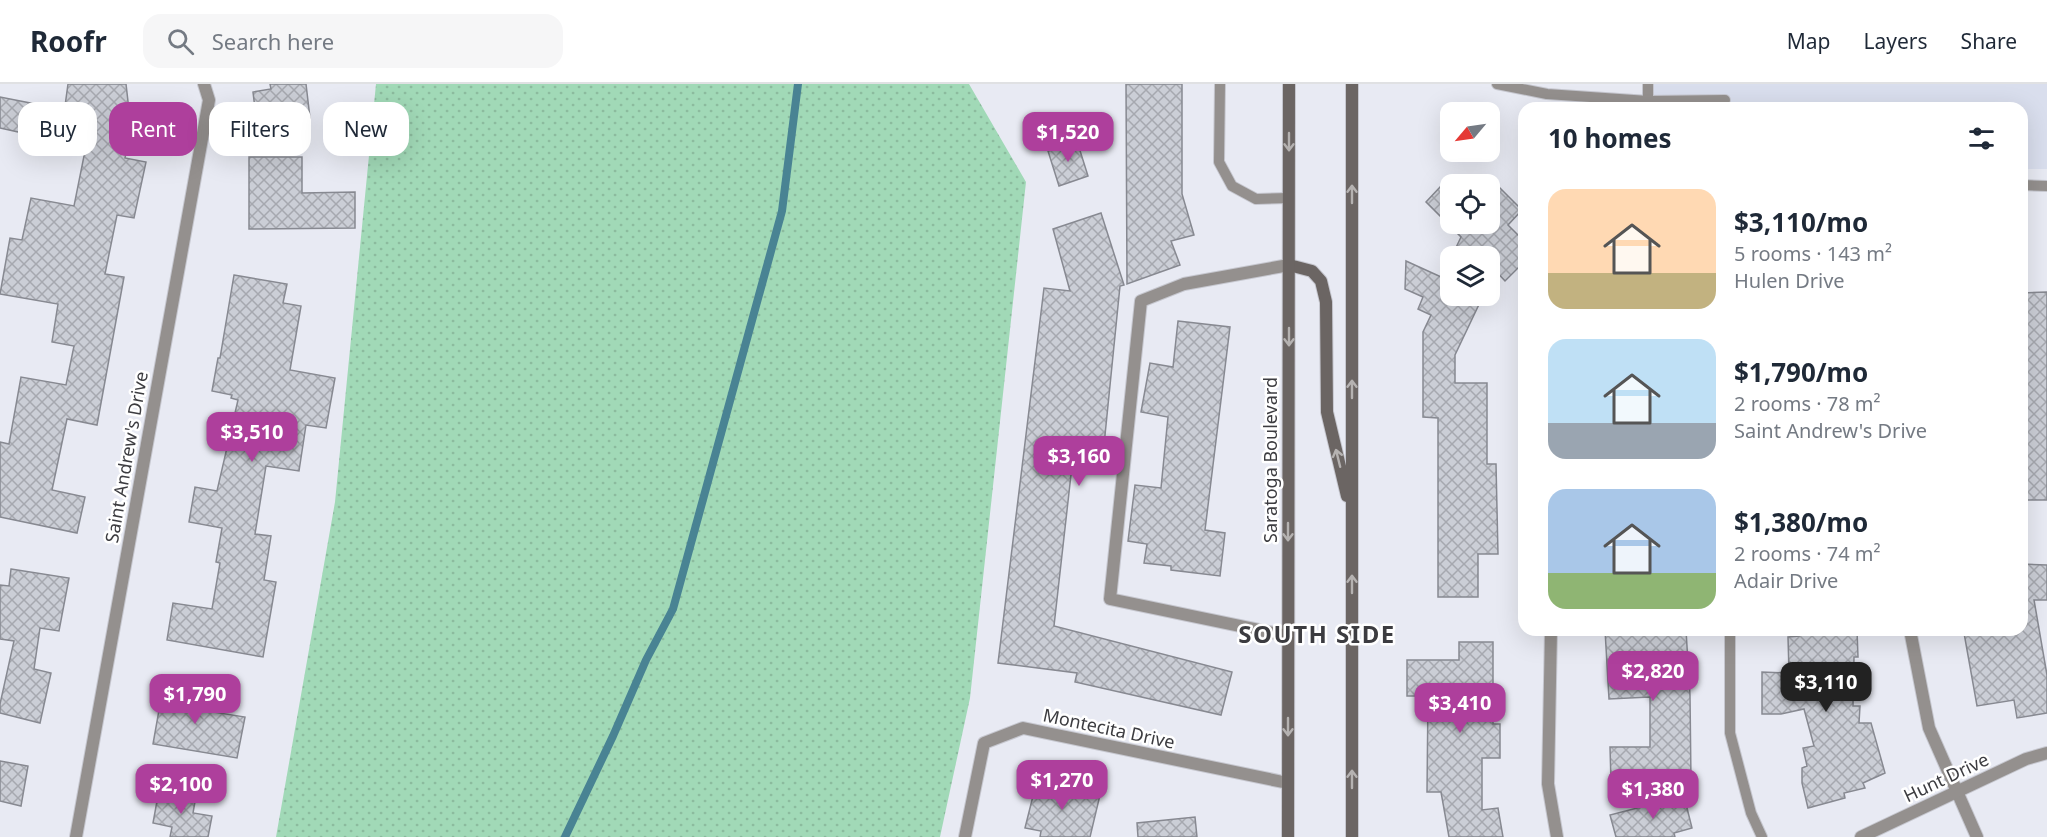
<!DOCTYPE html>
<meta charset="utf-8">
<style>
body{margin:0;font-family:"Noto Sans",sans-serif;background:#f6f6f7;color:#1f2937;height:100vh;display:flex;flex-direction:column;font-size:22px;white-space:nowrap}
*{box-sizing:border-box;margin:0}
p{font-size:20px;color:#747a83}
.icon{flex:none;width:33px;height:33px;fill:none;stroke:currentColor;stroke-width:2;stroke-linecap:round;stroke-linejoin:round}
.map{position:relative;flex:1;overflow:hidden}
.panel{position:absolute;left:1518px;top:18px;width:510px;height:534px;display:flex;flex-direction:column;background:#fff;border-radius:18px;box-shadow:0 6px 24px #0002}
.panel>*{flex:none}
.hud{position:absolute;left:18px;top:18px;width:570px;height:54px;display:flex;gap:12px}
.needle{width:39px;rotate:241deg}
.tools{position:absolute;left:1440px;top:18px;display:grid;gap:12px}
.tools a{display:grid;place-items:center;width:60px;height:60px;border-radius:12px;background:#fff;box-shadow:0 6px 24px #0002;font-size:30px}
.price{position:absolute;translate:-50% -51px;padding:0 14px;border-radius:12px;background:#ae3f9c;color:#fff;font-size:20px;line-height:39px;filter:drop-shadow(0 2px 3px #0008)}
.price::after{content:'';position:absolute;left:50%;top:36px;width:18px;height:14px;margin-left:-9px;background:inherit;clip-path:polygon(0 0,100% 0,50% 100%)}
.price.current{background:#222;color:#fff}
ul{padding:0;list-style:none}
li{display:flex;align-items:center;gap:18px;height:150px;padding:0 30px}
li span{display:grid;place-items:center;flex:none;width:168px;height:120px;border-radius:18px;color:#555}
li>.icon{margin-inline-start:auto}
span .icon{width:72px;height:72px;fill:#fffc;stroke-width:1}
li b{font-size:26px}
h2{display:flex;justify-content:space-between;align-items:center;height:72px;padding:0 30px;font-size:26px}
.pill{padding:0 21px;border-radius:18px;background:#fff;box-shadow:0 6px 24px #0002;font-size:21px;line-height:54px}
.pill.current{background:#ae3f9c;color:#fff}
header{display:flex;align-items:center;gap:36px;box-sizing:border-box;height:84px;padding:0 30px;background:#fff;border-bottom:2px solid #e0e1e3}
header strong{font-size:28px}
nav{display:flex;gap:33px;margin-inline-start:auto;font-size:21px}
.search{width:420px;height:54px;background:#f6f6f7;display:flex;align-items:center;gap:15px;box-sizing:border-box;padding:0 21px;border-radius:18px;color:#747a83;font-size:22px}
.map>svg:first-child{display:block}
</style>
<header>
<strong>Roofr</strong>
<div class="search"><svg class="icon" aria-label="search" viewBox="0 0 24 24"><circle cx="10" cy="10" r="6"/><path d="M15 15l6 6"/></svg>Search here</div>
<nav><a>Map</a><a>Layers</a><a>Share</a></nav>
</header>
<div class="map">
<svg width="2047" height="753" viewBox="0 0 2047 753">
<defs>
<pattern id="grass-dots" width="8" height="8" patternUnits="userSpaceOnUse" patternTransform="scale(1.5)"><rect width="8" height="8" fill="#a1d9b7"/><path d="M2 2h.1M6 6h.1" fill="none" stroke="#8cbb9e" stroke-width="1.8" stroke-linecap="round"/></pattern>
<pattern id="building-cross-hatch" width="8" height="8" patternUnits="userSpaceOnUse" patternTransform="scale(1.5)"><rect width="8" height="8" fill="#cbced6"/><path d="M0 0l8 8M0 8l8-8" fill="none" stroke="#a6a8af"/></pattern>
</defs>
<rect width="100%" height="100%" fill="#e8eaf3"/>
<!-- built -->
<path fill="#d9deed" d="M1648,0H2047V85H2022V24H1649Z"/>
<!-- grass -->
<path fill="url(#grass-dots)" d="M376,0H969L1026,98L970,614L940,753H276L335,418Z"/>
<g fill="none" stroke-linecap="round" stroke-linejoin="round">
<!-- stream -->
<path stroke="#498393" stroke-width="8" d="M565,753L613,652L646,576L673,525L782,127L798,0"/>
</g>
<!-- building -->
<g fill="url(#building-cross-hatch)" stroke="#878991" stroke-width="1.5">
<path d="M68,0H126L129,26L135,27L125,74L146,78L134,134L117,131L105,190L124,193L97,341L67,335L52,406L85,413L77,449L0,433V358L9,360L21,293L66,301L74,262L52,258L58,220L0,210L10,154L22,156L31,114L74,122L87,57L24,45L23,49L0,44V13L56,24V21L65,22Z"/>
<path d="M270,0H306L310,34L257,41L253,8L271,5Z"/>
<path d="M1126,0H1182V110L1194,151L1171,157L1180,181L1127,200Z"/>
<path d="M1077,57L1088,92L1059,102L1048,67Z"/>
<path d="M249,73H302V109L355,108V144L249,145Z"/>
<path d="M1490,94L1522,126L1508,141L1524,157V178L1505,197L1490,181V172H1452L1461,153L1426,118L1440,103L1450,113V140H1490Z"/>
<path d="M1101,129L1124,201L1120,202L1102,381L1075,378L1074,383L1072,382L1054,542L1232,588L1221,631L1075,598L1077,589L998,579L1044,204L1070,207L1053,145Z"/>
<path d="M1406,177L1450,197V212H1483L1455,271V299H1487V380H1496L1498,470H1478V513H1438V334L1423,333V248L1431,231L1418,225L1423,213L1405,205Z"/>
<path d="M234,191L287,200L283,219L301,222L290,286L335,294L326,344L306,341L299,387L266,382L255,450L271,452L264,496L276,498L263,573L167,556L173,519L212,525L220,479L216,478L222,444L189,438L195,403L217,407L238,316L231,314L232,311L212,307L218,274H220Z"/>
<path d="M2047,208V416H2022V209Z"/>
<path d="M1178,237L1230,243L1205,446L1225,449L1220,492L1171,486V482L1144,479L1147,460L1128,457L1135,401L1161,404L1168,333L1141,328L1150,279L1173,283Z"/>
<path d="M2022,480L2047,481V516H2034L2047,591V629L2017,634L2014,616L1977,622L1964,549L1979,546H2022Z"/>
<path d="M11,485L69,494L59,547L40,544L34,585L51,589L40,639L0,629V620L14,557L0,555V501L9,502Z"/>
<path d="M1605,546H1686L1690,611L1691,697L1611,698L1610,663H1650V613L1609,615Z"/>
<path d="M1799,546H1857L1858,573H1854L1853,622H1860L1859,639H1871L1885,689L1863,699L1865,704L1844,709L1845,714L1808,724L1802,699V684L1807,682L1803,664L1814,662L1804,625L1781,630H1762V588L1789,589L1788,553L1799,552Z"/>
<path d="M1459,558H1493V640H1500V674H1482V726L1498,724L1503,753H1449L1441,708H1427L1428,612H1407V576H1459Z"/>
<path d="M164,598L198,604L194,625L245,633L237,674L153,660Z"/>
<path d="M0,677L28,682L21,722L0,717Z"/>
<path d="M1037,696L1100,711L1090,753H1040L1041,747L1025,744Z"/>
<path d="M159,706L196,712L193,729L212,732L208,753H170L172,743L153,739Z"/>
<path d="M1684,712L1692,744L1674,749L1675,753H1616L1610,731Z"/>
<path d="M1195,733L1197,753H1138L1137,739Z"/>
</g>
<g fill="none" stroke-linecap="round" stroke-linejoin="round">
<!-- service casing -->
<g stroke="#c6c7cf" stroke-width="12">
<g id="service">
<path d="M1220,0L1219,78L1232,102L1256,115L1289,114"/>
<path d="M1497,0L1547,10L1648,17L1725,16"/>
<path d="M1648,17V0"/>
<path d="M2022,101L2047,102"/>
<path d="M1730,546V649L1751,729L1762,753"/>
</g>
</g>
<!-- minor casing -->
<g stroke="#c6c7cf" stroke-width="14">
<g id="minor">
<path d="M1551,546L1548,700L1557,753"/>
<path d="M1910,546L1929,644L1977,753"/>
<path d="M1288,552L1110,515L1141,217L1184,200L1289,181"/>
<path d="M76,753L209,16L204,0"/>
<path d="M965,753L984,659L1023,644L1288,699"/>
</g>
</g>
<!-- tertiary casing -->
<g stroke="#c6c7cf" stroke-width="14">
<path id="tertiary" d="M1861,753L2026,675L2047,669"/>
</g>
<!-- secondary casing -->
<g stroke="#c6c7cf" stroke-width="14">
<g id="secondary">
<path d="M1289,181L1312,187L1321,197L1326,218L1327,328L1347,412"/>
<path d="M1288,753L1289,0"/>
<path d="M1352,753V0"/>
</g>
</g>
<!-- service -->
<use href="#service" stroke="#94908e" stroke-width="10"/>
<!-- minor -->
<use href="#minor" stroke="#94908e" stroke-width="12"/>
<!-- tertiary -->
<use href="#tertiary" stroke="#94908e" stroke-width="12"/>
<!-- secondary -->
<use href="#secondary" stroke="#6b6563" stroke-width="12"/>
</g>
<!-- one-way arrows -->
<defs><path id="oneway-shaft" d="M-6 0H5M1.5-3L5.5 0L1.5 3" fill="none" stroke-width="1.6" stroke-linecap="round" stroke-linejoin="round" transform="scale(1.5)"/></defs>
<g stroke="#b5b2b1">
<use href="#oneway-shaft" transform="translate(1289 58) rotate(90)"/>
<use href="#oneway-shaft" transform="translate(1352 110) rotate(-90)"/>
<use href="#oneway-shaft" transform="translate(1289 253) rotate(90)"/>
<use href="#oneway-shaft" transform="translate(1352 305) rotate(-90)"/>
<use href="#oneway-shaft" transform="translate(1338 374) rotate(-104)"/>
<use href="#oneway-shaft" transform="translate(1288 448) rotate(90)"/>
<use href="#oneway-shaft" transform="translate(1352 500) rotate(-90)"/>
<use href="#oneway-shaft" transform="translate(1288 643) rotate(90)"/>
<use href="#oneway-shaft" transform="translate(1352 695) rotate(-90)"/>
</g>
<g text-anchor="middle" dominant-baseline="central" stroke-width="5" stroke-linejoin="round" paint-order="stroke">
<!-- street labels -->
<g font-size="18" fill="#3c3c40" stroke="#fff">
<text transform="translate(126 373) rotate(-80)">Saint Andrew's Drive</text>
<text transform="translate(1270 376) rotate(-90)">Saratoga Boulevard</text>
<text transform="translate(1109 644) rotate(12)">Montecita Drive</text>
<text transform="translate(1946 693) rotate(-25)">Hunt Drive</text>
</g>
<!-- district labels -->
<g font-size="24" font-weight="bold" letter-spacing="1.5" fill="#3c3c40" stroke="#fff">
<text x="1317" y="549">SOUTH SIDE</text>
</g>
</g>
</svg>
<div class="tools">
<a><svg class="needle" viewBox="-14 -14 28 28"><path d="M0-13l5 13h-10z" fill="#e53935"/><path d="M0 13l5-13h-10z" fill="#747a83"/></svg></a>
<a><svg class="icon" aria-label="locate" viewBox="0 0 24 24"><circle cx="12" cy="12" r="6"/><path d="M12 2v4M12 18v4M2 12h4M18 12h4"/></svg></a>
<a><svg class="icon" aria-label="layers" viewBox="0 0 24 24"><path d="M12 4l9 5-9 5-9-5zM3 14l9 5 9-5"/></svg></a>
</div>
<b class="price" style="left:1068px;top:79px">$1,520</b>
<b class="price" style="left:252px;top:379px">$3,510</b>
<b class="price" style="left:1079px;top:403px">$3,160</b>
<b class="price" style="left:1653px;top:618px">$2,820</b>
<b class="price current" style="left:1826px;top:629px">$3,110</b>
<b class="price" style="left:195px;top:641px">$1,790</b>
<b class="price" style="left:1460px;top:650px">$3,410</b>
<b class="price" style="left:1062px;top:727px">$1,270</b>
<b class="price" style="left:181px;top:731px">$2,100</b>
<b class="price" style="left:1653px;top:736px">$1,380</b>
<div class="hud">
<a class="pill">Buy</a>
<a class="pill current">Rent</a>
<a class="pill">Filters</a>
<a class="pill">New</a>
</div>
<section class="panel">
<h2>10 homes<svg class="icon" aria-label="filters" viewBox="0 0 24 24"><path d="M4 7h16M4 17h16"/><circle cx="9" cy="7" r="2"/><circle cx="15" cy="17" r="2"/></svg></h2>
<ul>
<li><span style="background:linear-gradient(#ffd9b3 70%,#c2b280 0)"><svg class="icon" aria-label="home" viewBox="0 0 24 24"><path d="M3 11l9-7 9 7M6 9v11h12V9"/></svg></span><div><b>$3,110/mo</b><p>5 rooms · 143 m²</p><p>Hulen Drive</p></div></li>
<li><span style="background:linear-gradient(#bfe0f5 70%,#9aa5b1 0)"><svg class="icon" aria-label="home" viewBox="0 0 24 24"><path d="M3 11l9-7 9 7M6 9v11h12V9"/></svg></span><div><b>$1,790/mo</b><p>2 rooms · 78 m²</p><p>Saint Andrew's Drive</p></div></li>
<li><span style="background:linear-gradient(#a9c7e8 70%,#8fb573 0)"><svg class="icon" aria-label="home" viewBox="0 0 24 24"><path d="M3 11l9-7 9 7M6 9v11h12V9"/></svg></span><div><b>$1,380/mo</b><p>2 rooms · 74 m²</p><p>Adair Drive</p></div></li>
</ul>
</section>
</div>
